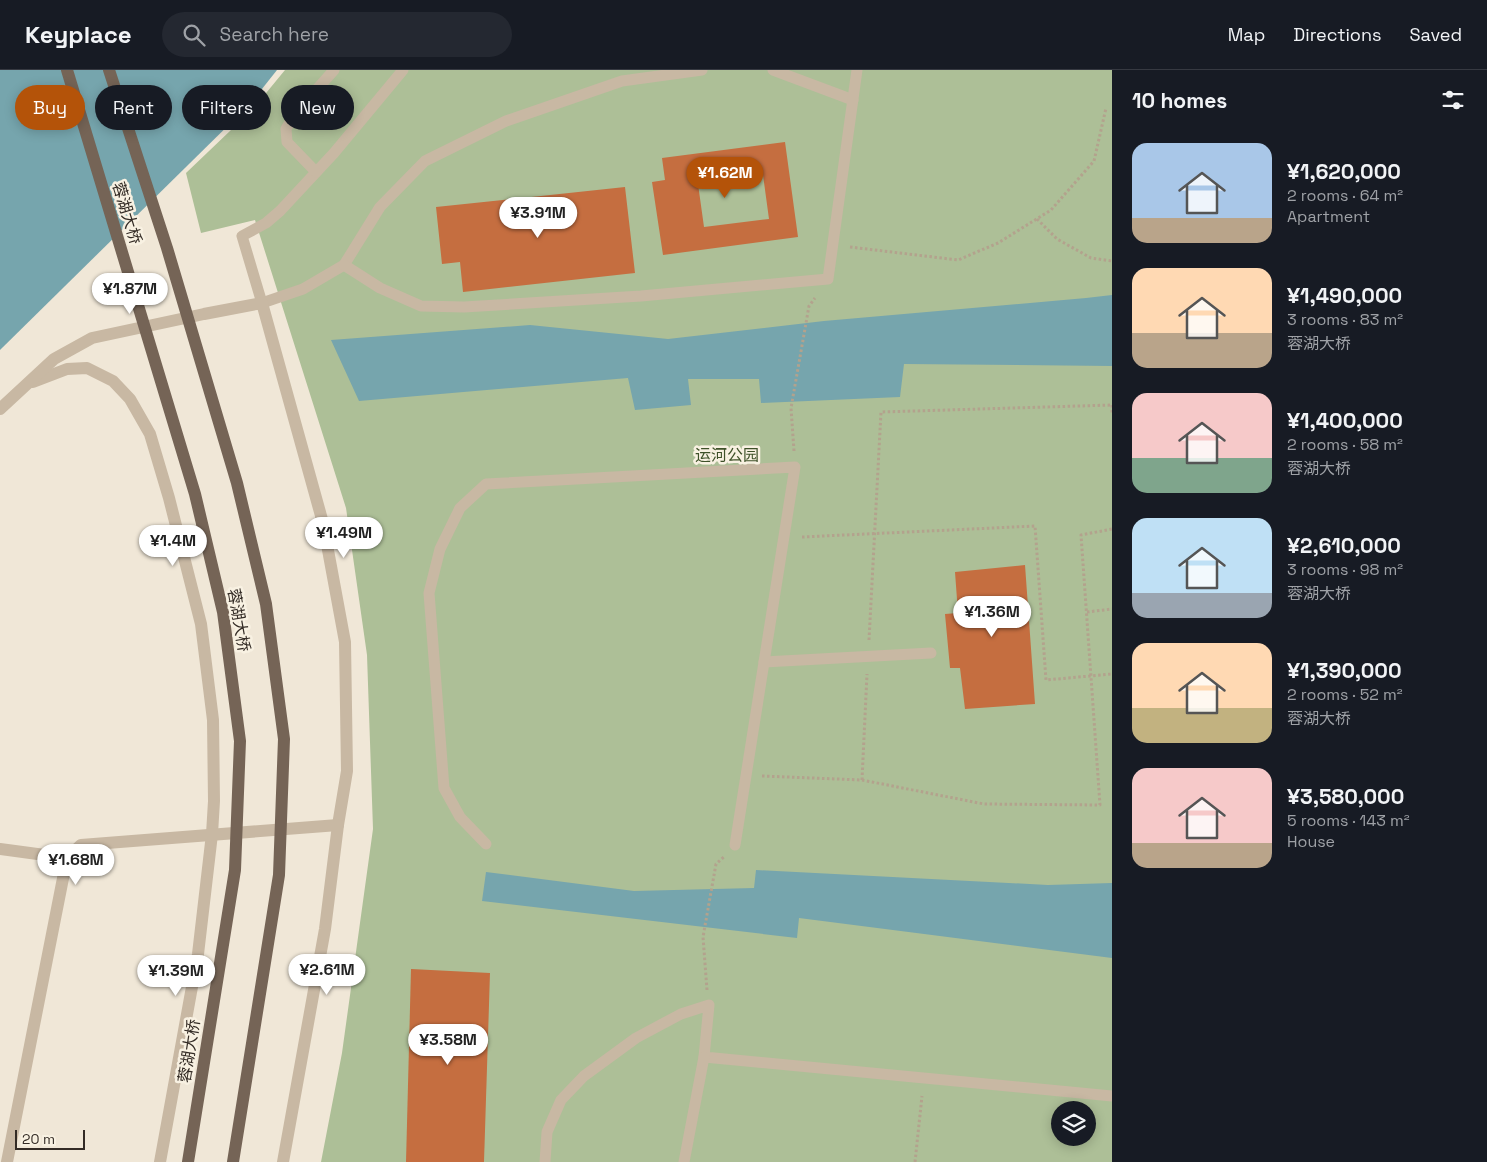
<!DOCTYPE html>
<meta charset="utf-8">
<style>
body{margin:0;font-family:"Space Grotesk","Noto Sans SC",sans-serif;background:#242831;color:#f1f3f6;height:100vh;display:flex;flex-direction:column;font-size:19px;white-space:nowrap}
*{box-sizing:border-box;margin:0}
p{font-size:16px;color:#9ea1a6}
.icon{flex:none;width:28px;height:28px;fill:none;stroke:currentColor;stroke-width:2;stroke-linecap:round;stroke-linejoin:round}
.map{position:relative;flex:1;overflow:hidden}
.details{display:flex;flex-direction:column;background:#171b24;width:375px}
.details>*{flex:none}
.guide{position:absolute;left:15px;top:15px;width:475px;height:45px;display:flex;gap:10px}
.buttons{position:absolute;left:1051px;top:1031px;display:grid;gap:10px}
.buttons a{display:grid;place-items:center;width:45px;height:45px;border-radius:50%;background:#171b24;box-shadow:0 2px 12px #0003;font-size:25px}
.scale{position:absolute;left:15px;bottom:12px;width:70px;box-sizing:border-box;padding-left:5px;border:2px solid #332b25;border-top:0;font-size:14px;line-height:18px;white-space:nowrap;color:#332b25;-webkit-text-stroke:4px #f8f1e2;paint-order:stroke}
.price{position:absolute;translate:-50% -42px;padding:0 11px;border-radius:18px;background:#fff;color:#222;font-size:16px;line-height:32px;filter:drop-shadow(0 1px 2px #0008)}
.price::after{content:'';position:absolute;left:50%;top:30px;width:15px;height:11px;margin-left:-8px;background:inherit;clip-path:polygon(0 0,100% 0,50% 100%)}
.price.on{background:#b45309;color:#fff}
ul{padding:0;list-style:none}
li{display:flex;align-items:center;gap:15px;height:125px;padding:0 20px}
li span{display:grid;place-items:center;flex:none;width:140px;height:100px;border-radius:15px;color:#555}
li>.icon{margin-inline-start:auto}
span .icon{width:60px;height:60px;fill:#fffc;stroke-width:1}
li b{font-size:21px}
h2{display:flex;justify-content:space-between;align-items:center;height:60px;padding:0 20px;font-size:21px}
.tag{padding:0 18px;border-radius:22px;background:#171b24;box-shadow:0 2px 12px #0003;font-size:18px;line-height:45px}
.tag.on{background:#b45309;color:#fff}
header{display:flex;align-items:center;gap:30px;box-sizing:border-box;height:70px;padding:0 25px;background:#171b24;border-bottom:1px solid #363941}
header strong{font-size:24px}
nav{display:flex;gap:28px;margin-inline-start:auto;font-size:18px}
.search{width:350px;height:45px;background:#242831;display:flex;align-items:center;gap:12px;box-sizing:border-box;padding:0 18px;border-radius:28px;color:#9ea1a6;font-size:19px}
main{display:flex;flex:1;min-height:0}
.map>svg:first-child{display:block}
</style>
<header>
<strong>Keyplace</strong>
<div class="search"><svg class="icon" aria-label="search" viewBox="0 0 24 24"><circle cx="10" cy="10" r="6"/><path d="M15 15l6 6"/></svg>Search here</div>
<nav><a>Map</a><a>Directions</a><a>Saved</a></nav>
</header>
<main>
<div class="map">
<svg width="1112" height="1092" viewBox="0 0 1112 1092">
<rect width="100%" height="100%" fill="#f0e7d7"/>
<!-- green -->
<path fill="#adbf97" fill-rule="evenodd" d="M285,0H1112V1092H321L342,983L373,759L367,585L346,438L255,150L201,163L186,103L253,39ZM1060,1040H1088V1068H1060Z"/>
<!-- water -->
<g fill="#76a5ad">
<path d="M0,0H277L250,34L0,280Z"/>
<path d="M1112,225V296L904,294L900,327L761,333L759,309H688L691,335L635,340L628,308L359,331L331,270L530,255L668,269L824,251L1086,228Z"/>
<path d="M756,800L1048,815L1112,813V888L799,848L797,868L482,831L486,802L634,821L754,818Z"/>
</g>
<!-- building -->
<g fill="#c56e40" fill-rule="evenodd">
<path d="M785,72L798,167L663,185L652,112L665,110L662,88ZM763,105L769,149L704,157L698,114Z"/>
<path d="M625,117L635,203L463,222L460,192L442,194L436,137Z"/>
<path d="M1025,495L1035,634L965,639L960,598H950L945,544L958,543L955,502Z"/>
<path d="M411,899L490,903L484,1092H406Z"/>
</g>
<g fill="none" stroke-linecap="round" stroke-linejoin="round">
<!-- path -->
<g stroke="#b3a28d" stroke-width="3" stroke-dasharray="2.5 2.5" stroke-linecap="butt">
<path d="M1037,149L1057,169L1091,188L1112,191"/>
<path d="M850,177L958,190L998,173L1051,140L1094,91L1106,38"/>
<path d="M1112,335V344"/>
<path d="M794,381L791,338L809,236L815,228"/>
<path d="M802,467L1035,456L1046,610L1112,604"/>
<path d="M1087,542L1112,539"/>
<path d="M869,570L881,342L1112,335"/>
<path d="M762,706L862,710L984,734L1100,735L1081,465L1112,459"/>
<path d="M862,710L867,604"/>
<path d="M707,920L703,867L716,794L725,786"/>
<path d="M915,1092L922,1026"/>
</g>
<!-- service -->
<g stroke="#c8b8a3" stroke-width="11">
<path d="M403,0L334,83L280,141L266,153L242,166L262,233L303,219L344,195L380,137L425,91L506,51L622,11L702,0"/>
<path d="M773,0L853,30"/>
<path d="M316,102L287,72L286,59L294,45L334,0"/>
<path d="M344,195L380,218L421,236L464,237L641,226L828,209L857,0"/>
<path d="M764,592L931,583"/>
<path d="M486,774L460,747L444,718L429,523L440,479L460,438L486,414L795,397L735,775"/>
<path d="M545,1092L547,1062L561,1030L584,1006L636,968L681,944L709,935L704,987L1112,1026"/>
<path d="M684,1092L704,987"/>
</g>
<!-- minor -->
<g stroke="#c8b8a3" stroke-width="12">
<path d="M33,312L67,299L87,298L113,311L130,329L150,364L169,428L201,554L213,650L214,731L212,764L198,884L160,1092"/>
<path d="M0,339L54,289L92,268L204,244L262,233L323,453L345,572L347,701L338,755L325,859L283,1092"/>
<path d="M0,779L67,788"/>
<path d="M7,1092L67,788L81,775L338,755"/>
</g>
<!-- primary-bridge -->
<g stroke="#756456" stroke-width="12">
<path d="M67,0L195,424L223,542L240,671L235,800L188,1092"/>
<path d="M109,0L167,178L237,413L266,534L284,669L279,805L233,1092"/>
</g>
</g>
<g text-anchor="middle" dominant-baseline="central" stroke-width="5" stroke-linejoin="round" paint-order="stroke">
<!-- street labels -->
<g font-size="16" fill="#332b25" stroke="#f8f1e2">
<text transform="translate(127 143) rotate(73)">蓉湖大桥</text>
<text transform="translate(239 550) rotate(80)">蓉湖大桥</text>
<text transform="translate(189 981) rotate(-81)">蓉湖大桥</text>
</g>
<!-- park labels -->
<g font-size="16" fill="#3e5129" stroke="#f8f1e2">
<text x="727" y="385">运河公园</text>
</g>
</g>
</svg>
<div class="buttons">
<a><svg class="icon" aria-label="layers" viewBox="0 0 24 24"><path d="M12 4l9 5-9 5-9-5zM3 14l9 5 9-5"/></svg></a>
</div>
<div class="scale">20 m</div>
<b class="price on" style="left:725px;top:129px">¥1.62M</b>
<b class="price" style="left:538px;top:169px">¥3.91M</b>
<b class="price" style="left:130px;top:245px">¥1.87M</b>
<b class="price" style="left:344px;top:489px">¥1.49M</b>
<b class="price" style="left:173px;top:497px">¥1.4M</b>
<b class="price" style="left:992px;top:568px">¥1.36M</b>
<b class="price" style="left:76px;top:816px">¥1.68M</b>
<b class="price" style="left:327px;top:926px">¥2.61M</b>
<b class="price" style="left:176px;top:927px">¥1.39M</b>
<b class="price" style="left:448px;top:996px">¥3.58M</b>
<div class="guide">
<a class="tag on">Buy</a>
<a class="tag">Rent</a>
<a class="tag">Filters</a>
<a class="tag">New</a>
</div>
</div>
<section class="details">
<h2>10 homes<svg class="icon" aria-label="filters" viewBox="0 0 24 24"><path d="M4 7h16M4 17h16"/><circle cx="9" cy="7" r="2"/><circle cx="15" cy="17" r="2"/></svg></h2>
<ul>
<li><span style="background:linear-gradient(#a9c7e8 75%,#b9a48a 0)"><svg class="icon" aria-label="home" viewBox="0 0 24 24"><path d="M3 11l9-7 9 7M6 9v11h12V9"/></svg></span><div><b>¥1,620,000</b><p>2 rooms · 64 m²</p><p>Apartment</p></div></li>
<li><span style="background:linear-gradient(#ffd9b3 65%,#b9a48a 0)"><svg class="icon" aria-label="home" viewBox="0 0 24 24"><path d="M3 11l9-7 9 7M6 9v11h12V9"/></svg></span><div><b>¥1,490,000</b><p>3 rooms · 83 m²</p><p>蓉湖大桥</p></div></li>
<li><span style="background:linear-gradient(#f6c9c9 65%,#7fa58c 0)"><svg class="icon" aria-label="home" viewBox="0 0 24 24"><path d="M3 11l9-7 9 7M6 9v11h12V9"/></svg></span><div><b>¥1,400,000</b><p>2 rooms · 58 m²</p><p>蓉湖大桥</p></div></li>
<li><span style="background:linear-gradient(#bfe0f5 75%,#9aa5b1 0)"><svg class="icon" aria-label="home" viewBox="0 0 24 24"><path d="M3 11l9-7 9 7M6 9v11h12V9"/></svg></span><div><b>¥2,610,000</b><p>3 rooms · 98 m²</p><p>蓉湖大桥</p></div></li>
<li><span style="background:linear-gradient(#ffd9b3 65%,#c2b280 0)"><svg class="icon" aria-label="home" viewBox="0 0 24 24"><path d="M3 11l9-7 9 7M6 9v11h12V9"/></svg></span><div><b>¥1,390,000</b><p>2 rooms · 52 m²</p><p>蓉湖大桥</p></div></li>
<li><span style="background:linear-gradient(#f6c9c9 75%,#b9a48a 0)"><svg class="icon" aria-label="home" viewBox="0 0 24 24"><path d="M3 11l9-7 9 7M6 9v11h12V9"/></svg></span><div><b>¥3,580,000</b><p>5 rooms · 143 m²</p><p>House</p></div></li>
</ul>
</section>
</main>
